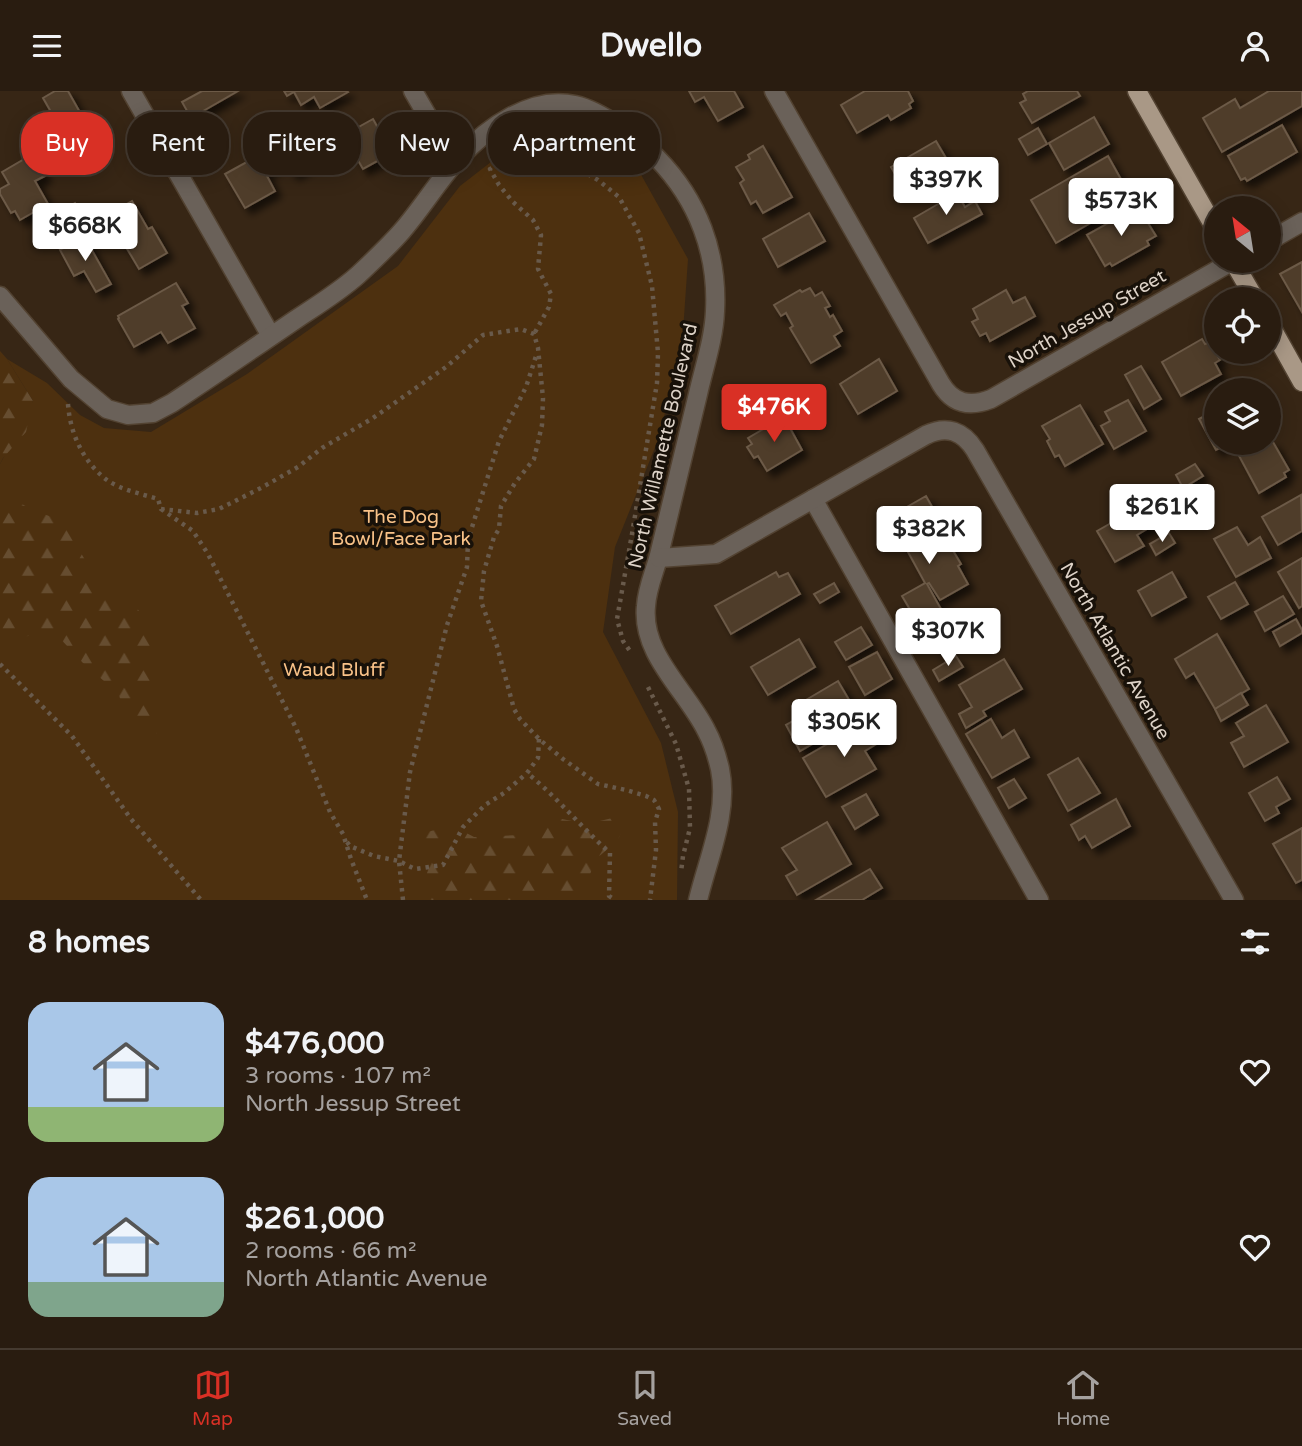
<!DOCTYPE html>
<meta charset="utf-8">
<style>
body{margin:0;font-family:"Varela Round",sans-serif;background:#312519;color:#f1f3f6;height:100vh;display:flex;flex-direction:column;font-size:26px;white-space:nowrap}
*{box-sizing:border-box;margin:0}
p{font-size:23px;color:#a5a19f}
.icon{flex:none;width:38px;height:38px;fill:none;stroke:currentColor;stroke-width:2;stroke-linecap:round;stroke-linejoin:round}
.map{position:relative;height:809px;overflow:hidden}
.drawer{display:flex;flex-direction:column;background:#291c10;flex:1}
.drawer>*{flex:none}
.banner{position:absolute;left:21px;top:21px;width:700px;height:63px;display:flex;gap:14px}
.needle{width:46px;rotate:330deg}
.fabs{position:absolute;left:1204px;top:105px;display:grid;gap:14px}
.fabs a{display:grid;place-items:center;width:77px;height:77px;border-radius:50%;background:#291c10;box-shadow:0 4px 18px #0003,0 0 0 2px #453a30;font-size:35px}
.price{position:absolute;translate:-50% -60px;padding:0 16px;border-radius:7px;background:#fff;color:#222;font-size:23px;line-height:46px;filter:drop-shadow(0 2px 4px #0008)}
.price::after{content:'';position:absolute;left:50%;top:42px;width:21px;height:16px;margin-left:-10px;background:inherit;clip-path:polygon(0 0,100% 0,50% 100%)}
.price.current{background:#d93025;color:#fff}
ul{padding:0;list-style:none}
li{display:flex;align-items:center;gap:21px;height:175px;padding:0 28px}
li span{display:grid;place-items:center;flex:none;width:196px;height:140px;border-radius:21px;color:#555}
li>.icon{margin-inline-start:auto}
span .icon{width:84px;height:84px;fill:#fffc;stroke-width:1}
li b{font-size:30px}
h2{display:flex;justify-content:space-between;align-items:center;height:84px;padding:0 28px;font-size:30px}
.pill{padding:0 24px;border-radius:28px;background:#291c10;box-shadow:0 4px 18px #0003,0 0 0 2px #453a30;font-size:24px;line-height:63px}
.pill.current{background:#d93025;color:#fff}
header{display:flex;justify-content:space-between;align-items:center;height:91px;padding:0 28px;background:#291c10;font-size:32px;font-weight:700}
.tabs{display:flex;justify-content:space-around;align-items:center;height:98px;border-top:2px solid #453a30;background:#291c10;font-size:19px;color:#a5a19f}
.tabs a{display:grid;justify-items:center;gap:4px}
.tabs .current{color:#d93025}
.map>svg:first-child{display:block}
</style>
<header><svg class="icon" aria-label="menu" viewBox="0 0 24 24"><path d="M4 6h16M4 12h16M4 18h16"/></svg>Dwello<svg class="icon" aria-label="person" viewBox="0 0 24 24"><circle cx="12" cy="8" r="4"/><path d="M4 21q1-7 8-7t8 7"/></svg></header>
<div class="map">
<svg width="1302" height="809" viewBox="0 0 1302 809">
<defs>
<pattern id="forest-firs" width="22" height="20" patternUnits="userSpaceOnUse" patternTransform="scale(1.75)"><rect width="22" height="20" fill="#4d300f"/><path d="M5 1l3.5 6h-7zM16 11l3.5 6h-7z" fill="#664d30"/></pattern>
<filter id="shadow"><feDropShadow dx="6" dy="6" stdDeviation="3.5" flood-color="#0009"/></filter>
</defs>
<rect width="100%" height="100%" fill="#372615"/>
<!-- green -->
<path fill="#4d300f" d="M583,43L639,80L688,168L682,255L658,349L615,456L603,541L661,652L678,721L677,809H0V373L33,310L7,268L47,292L80,324L104,337L151,341L247,283L398,175L460,95L526,44Z"/>
<!-- forest -->
<g fill="url(#forest-firs)">
<path d="M0,260L7,268L33,310L26,341L3,367L0,373Z"/>
<path d="M0,398C18,413 38,422 61,429L99,492L135,515L160,545L150,598L157,643L131,636L118,602L83,572L54,541L9,548L0,553Z"/>
<path d="M547,725L587,733L621,725L623,736L618,749L596,768L587,791L565,809L538,805L536,809H425L423,797L430,771L422,742L453,735L474,746L521,744Z"/>
</g>
<!-- building -->
<g fill="#503e2c" stroke="#6c5a47" stroke-width="2" filter="url(#shadow)">
<path d="M55,0H68L91,41L85,45L88,49L78,55L75,50L70,54L43,7Z"/>
<path d="M202,0H238L191,27L182,11Z"/>
<path d="M284,0H347L348,1L320,17L314,6L301,14L294,1L287,5Z"/>
<path d="M689,0H734L743,16L718,30L704,6L695,11Z"/>
<path d="M865,0H908L913,10L909,13L911,17L891,29L888,24L857,42L841,14Z"/>
<path d="M1028,0H1077L1080,5L1032,32L1020,12L1026,9L1023,3Z"/>
<path d="M1269,0H1302V15L1222,61L1203,27L1235,8L1240,17Z"/>
<path d="M1094,26L1109,53L1064,79L1049,52Z"/>
<path d="M373,28L392,62L363,78L352,59L347,61L339,47Z"/>
<path d="M321,29L333,50L308,64L297,42Z"/>
<path d="M1282,34L1297,61L1247,90L1245,87L1241,89L1228,65Z"/>
<path d="M1038,37L1047,53L1028,64L1019,48Z"/>
<path d="M294,42L311,72L293,83L275,52Z"/>
<path d="M936,50L950,74L905,100L891,76Z"/>
<path d="M763,55L792,106L763,122L756,110L751,113L740,92L744,89L736,76L750,68L748,64Z"/>
<path d="M272,57L280,72L265,81L275,100L245,117L225,83Z"/>
<path d="M33,63L45,85L35,90L48,113L20,129L15,120L11,122L0,103V98L9,93L2,81Z"/>
<path d="M1108,65L1132,108L1056,152L1031,109Z"/>
<path d="M957,102L965,116L975,110L982,123L928,152L914,127Z"/>
<path d="M132,110L148,138L152,136L167,162L139,178L107,124Z"/>
<path d="M75,112L88,135L58,152L45,129Z"/>
<path d="M1130,120L1135,129L1143,124L1156,145L1147,150L1149,154L1112,175L1110,172L1105,175L1087,144Z"/>
<path d="M809,122L825,150L778,176L763,148Z"/>
<path d="M84,145L111,193L96,201L84,180L74,185L60,159Z"/>
<path d="M1302,171V221L1280,183Z"/>
<path d="M176,192L188,212L182,215L195,237L168,252L161,241L134,256L118,228L119,227L118,225Z"/>
<path d="M810,197L815,205L822,201L830,215L825,217L830,226L833,224L842,240L834,245L840,255L811,272L790,237L793,235L786,222L781,225L774,214L800,199L802,201Z"/>
<path d="M1006,199L1013,212L1025,206L1035,225L990,250L986,242L980,245L972,231L978,228L973,218Z"/>
<path d="M1202,248L1205,253L1210,251L1220,269L1215,272L1221,283L1181,305L1162,271Z"/>
<path d="M879,268L897,300L858,323L840,293Z"/>
<path d="M1141,275L1161,308L1144,318L1125,284Z"/>
<path d="M1128,309L1146,340L1114,358L1101,335L1110,330L1105,321Z"/>
<path d="M1080,314L1103,353L1065,375L1059,364L1055,366L1047,350L1050,348L1042,335Z"/>
<path d="M1216,319V352H1229L1216,359L1199,328Z"/>
<path d="M784,326L802,359L767,380L758,365L754,367L747,356L752,353L748,347Z"/>
<path d="M1273,351L1289,379L1284,382L1286,386L1259,402L1238,363L1258,352H1266L1268,354Z"/>
<path d="M1195,373L1203,385L1183,397L1176,384Z"/>
<path d="M1301,404L1302,440L1278,454L1262,426Z"/>
<path d="M926,405L935,421L929,425L933,433L936,431L961,473L958,475L968,493L940,509L929,492L927,493L951,536L928,549L902,505L925,492L902,450L905,449L891,425Z"/>
<path d="M1141,415L1152,435L1137,444L1144,455L1115,471L1097,440Z"/>
<path d="M1237,436L1248,454L1260,446L1271,467L1236,486L1214,448Z"/>
<path d="M1169,442L1175,452L1156,464L1150,453Z"/>
<path d="M1302,467V515L1299,517L1278,481Z"/>
<path d="M776,481L779,486L788,482L800,503L731,543L715,515Z"/>
<path d="M1172,481L1186,506L1152,525L1138,500Z"/>
<path d="M1235,491L1248,513L1221,528L1208,506Z"/>
<path d="M834,492L839,501L820,512L814,503Z"/>
<path d="M1283,505L1294,523L1265,540L1255,521Z"/>
<path d="M1296,528L1302,539V542L1280,555L1273,541Z"/>
<path d="M861,536L872,554L846,569L835,551Z"/>
<path d="M1217,543L1249,598L1215,618L1194,582L1186,587L1175,568Z"/>
<path d="M799,548L815,576L768,604L751,576Z"/>
<path d="M877,561L892,588L865,604L849,576Z"/>
<path d="M956,565L963,576L939,590L933,579Z"/>
<path d="M1004,568L1022,598L983,620L986,625L966,637L959,623L972,616L959,594Z"/>
<path d="M838,590L859,626L800,660L786,634L800,626L794,616Z"/>
<path d="M1241,602L1248,614L1221,630L1215,618Z"/>
<path d="M1266,614L1288,651L1244,676L1231,652L1244,645L1236,632Z"/>
<path d="M871,628L883,649L865,660L876,678L826,706L803,667Z"/>
<path d="M991,628L1002,647L1014,639L1029,666L992,687L966,643Z"/>
<path d="M1078,667L1100,702L1068,720L1048,684Z"/>
<path d="M1277,686L1290,708L1276,716L1279,722L1265,730L1249,702Z"/>
<path d="M1014,688L1026,707L1009,717L998,697Z"/>
<path d="M866,703L878,724L855,738L842,716Z"/>
<path d="M1116,708L1130,735L1092,757L1085,745L1079,749L1071,734Z"/>
<path d="M827,731L851,773L797,804L786,785L797,779L782,757Z"/>
<path d="M1302,737V789L1296,792L1273,753Z"/>
<path d="M870,778L882,797L862,809H816Z"/>
</g>
<g fill="none" stroke-linecap="round" stroke-linejoin="round">
<!-- minor casing -->
<g stroke="#524231" stroke-width="21">
<g id="minor">
<path d="M131,0L271,245"/>
<path d="M413,0L431,31L457,68"/>
<path d="M774,0L941,293C953,313 970,316 991,308L1233,170"/>
<path d="M1269,150L1302,131"/>
<path d="M0,205L71,288L107,318L128,324L153,322L172,312C213,285 254,257 295,229C316,215 339,201 358,184C373,170 389,155 402,140C422,117 438,90 459,67C487,37 531,4 575,14C602,20 638,48 657,67C698,109 718,162 715,220C714,248 704,276 698,303C685,355 673,408 660,460C656,478 647,496 646,515C641,563 686,599 706,639C712,650 717,665 720,678C729,722 708,767 698,809"/>
<path d="M813,408L1039,809"/>
<path d="M659,467L716,463L926,344C947,334 963,340 975,359L1234,809"/>
</g>
</g>
<!-- major casing -->
<g stroke="#524231" stroke-width="21">
<g id="major">
<path d="M1137,0L1216,139"/>
<path d="M1233,170L1255,208"/>
<path d="M1269,232L1302,291"/>
</g>
</g>
<!-- path -->
<g stroke="#695a4b" stroke-width="4.5" stroke-dasharray="3.5 5" stroke-linecap="butt">
<path d="M506,58L512,68L490,78L499,94L513,111L533,129L541,144L538,178L551,203L549,216L534,243"/>
<path d="M507,59L568,72L598,89L619,106L639,142L652,195L658,262L657,292L632,443L617,528L623,550L630,560"/>
<path d="M68,313C70,342 83,371 107,389C121,399 142,403 158,408L161,418L193,440L208,463L296,637L330,721L343,743L351,768L367,809"/>
<path d="M161,418L197,422L219,418L261,397L298,376L322,357L373,327L446,276L483,244L521,238L534,243L538,257L543,307L542,334L534,368L515,392L501,415L499,438L494,446L484,480L481,510L497,555L514,618L520,628L539,648L563,668L598,693L626,699L646,705L654,709L659,718L655,731L656,759L650,809"/>
<path d="M0,573L72,645L131,728L201,809"/>
<path d="M648,596L676,653L689,698L690,737L683,765L681,781"/>
<path d="M539,648L538,667L527,682C557,706 581,736 610,762L609,805L615,809"/>
<path d="M347,751L350,755L374,765L399,770L415,778L443,774L463,736L485,714L504,702L527,682"/>
<path d="M403,809L399,770L410,681L447,534L467,476L468,449L499,350L526,296L537,262"/>
</g>
<!-- minor -->
<use href="#minor" stroke="#6a6159" stroke-width="18"/>
<!-- major -->
<use href="#major" stroke="#a99886" stroke-width="18"/>
</g>
<g text-anchor="middle" dominant-baseline="central" stroke-width="7" stroke-linejoin="round" paint-order="stroke">
<!-- street labels -->
<g font-size="19" fill="#ddd2c7" stroke="#181109">
<text transform="translate(1087 228) rotate(-30)">North Jessup Street</text>
<text transform="translate(663 355) rotate(-77)">North Willamette Boulevard</text>
<text transform="translate(1115 560) rotate(60)">North Atlantic Avenue</text>
</g>
<!-- park labels -->
<g font-size="19" fill="#f9c288" stroke="#181109">
<text x="401" y="426">The Dog<tspan x="401" dy="22">Bowl/Face Park</tspan></text>
<text x="334" y="579">Waud Bluff</text>
</g>
</g>
</svg>
<div class="fabs">
<a><svg class="needle" viewBox="-14 -14 28 28"><path d="M0-13l5 13h-10z" fill="#e53935"/><path d="M0 13l5-13h-10z" fill="#a5a19f"/></svg></a>
<a><svg class="icon" aria-label="locate" viewBox="0 0 24 24"><circle cx="12" cy="12" r="6"/><path d="M12 2v4M12 18v4M2 12h4M18 12h4"/></svg></a>
<a><svg class="icon" aria-label="layers" viewBox="0 0 24 24"><path d="M12 4l9 5-9 5-9-5zM3 14l9 5 9-5"/></svg></a>
</div>
<b class="price" style="left:946px;top:126px">$397K</b>
<b class="price" style="left:1121px;top:147px">$573K</b>
<b class="price" style="left:85px;top:172px">$668K</b>
<b class="price current" style="left:774px;top:353px">$476K</b>
<b class="price" style="left:1162px;top:453px">$261K</b>
<b class="price" style="left:929px;top:475px">$382K</b>
<b class="price" style="left:948px;top:577px">$307K</b>
<b class="price" style="left:844px;top:668px">$305K</b>
<div class="banner">
<a class="pill current">Buy</a>
<a class="pill">Rent</a>
<a class="pill">Filters</a>
<a class="pill">New</a>
<a class="pill">Apartment</a>
</div>
</div>
<section class="drawer">
<h2>8 homes<svg class="icon" aria-label="filters" viewBox="0 0 24 24"><path d="M4 7h16M4 17h16"/><circle cx="9" cy="7" r="2"/><circle cx="15" cy="17" r="2"/></svg></h2>
<ul>
<li><span style="background:linear-gradient(#a9c7e8 75%,#8fb573 0)"><svg class="icon" aria-label="home" viewBox="0 0 24 24"><path d="M3 11l9-7 9 7M6 9v11h12V9"/></svg></span><div><b>$476,000</b><p>3 rooms · 107 m²</p><p>North Jessup Street</p></div><svg class="icon" aria-label="heart" viewBox="0 0 24 24"><path d="M12 20l-8-8c-3-5 5-10 8-4 3-6 11-1 8 4z"/></svg></li>
<li><span style="background:linear-gradient(#a9c7e8 75%,#7fa58c 0)"><svg class="icon" aria-label="home" viewBox="0 0 24 24"><path d="M3 11l9-7 9 7M6 9v11h12V9"/></svg></span><div><b>$261,000</b><p>2 rooms · 66 m²</p><p>North Atlantic Avenue</p></div><svg class="icon" aria-label="heart" viewBox="0 0 24 24"><path d="M12 20l-8-8c-3-5 5-10 8-4 3-6 11-1 8 4z"/></svg></li>
</ul>
</section>
<nav class="tabs">
<a class="current"><svg class="icon" aria-label="map" viewBox="0 0 24 24"><path d="M3 6l6-2 6 2 6-2v14l-6 2-6-2-6 2zM9 4v14M15 6v14"/></svg>Map</a>
<a><svg class="icon" aria-label="saved" viewBox="0 0 24 24"><path d="M7 4h10v16l-5-4-5 4z"/></svg>Saved</a>
<a><svg class="icon" aria-label="home" viewBox="0 0 24 24"><path d="M3 11l9-7 9 7M6 9v11h12V9"/></svg>Home</a>
</nav>
